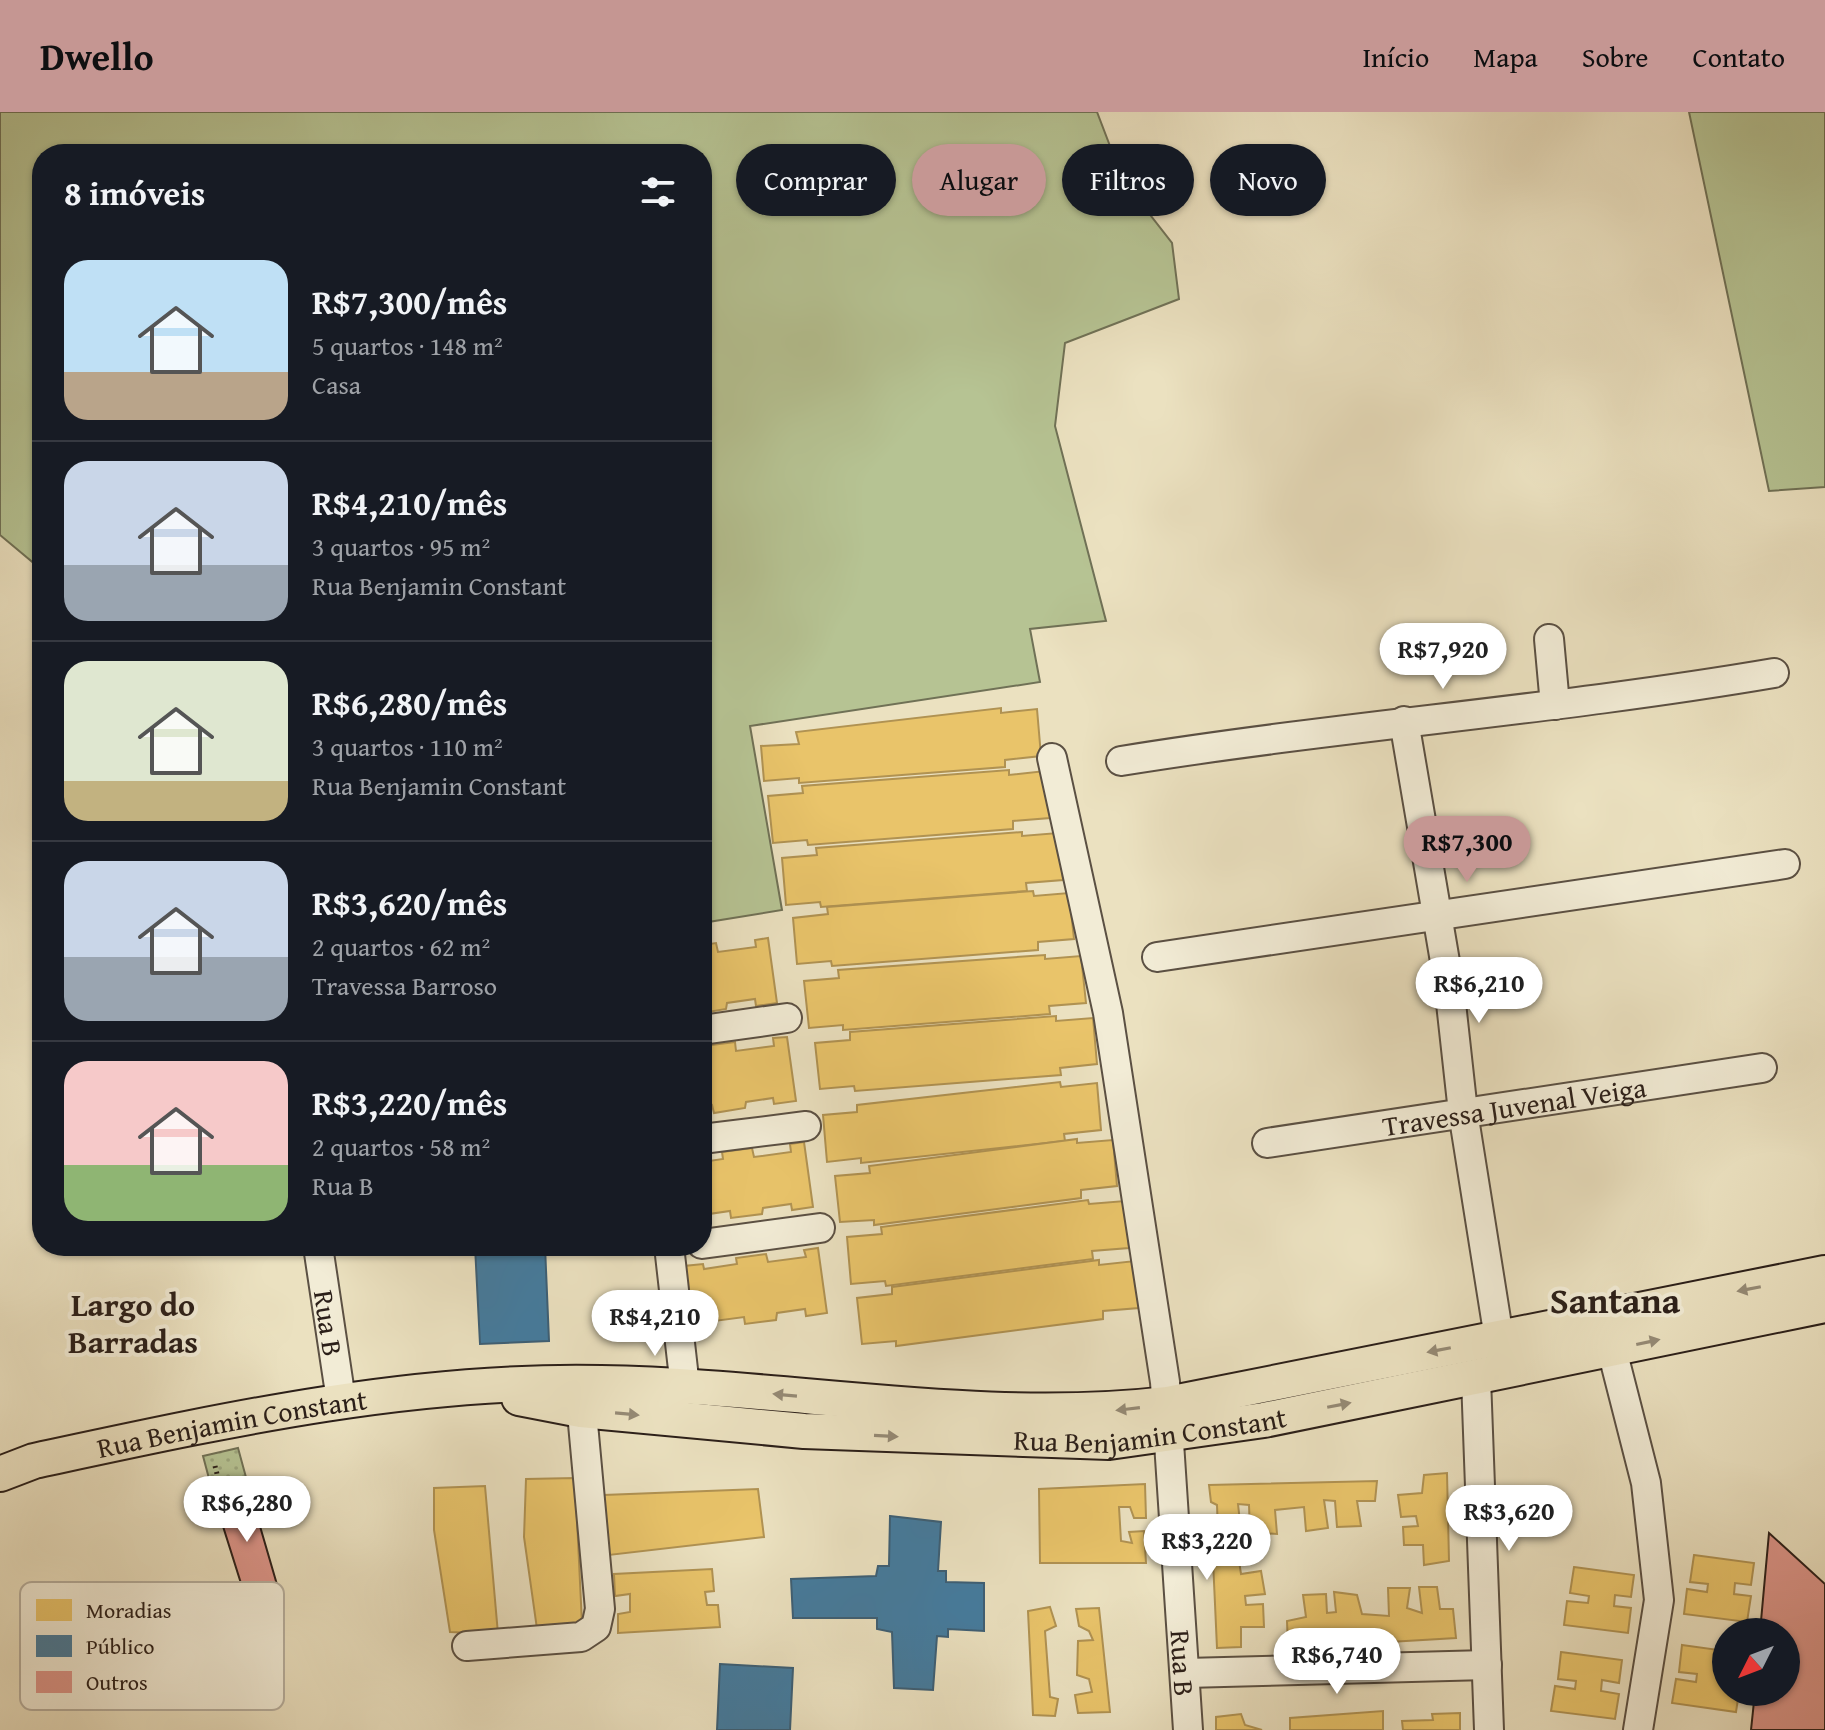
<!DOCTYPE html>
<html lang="pt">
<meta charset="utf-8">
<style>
body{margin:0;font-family:"Gentium Book Plus",serif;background:#20242c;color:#f1f3f6;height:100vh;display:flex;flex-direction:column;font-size:30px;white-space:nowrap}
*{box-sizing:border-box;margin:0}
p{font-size:26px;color:#9ea1a6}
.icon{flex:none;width:44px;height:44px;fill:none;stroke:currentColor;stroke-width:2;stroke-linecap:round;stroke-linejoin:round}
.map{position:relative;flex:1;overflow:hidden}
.side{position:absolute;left:32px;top:32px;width:680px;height:1112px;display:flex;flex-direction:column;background:#171b24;border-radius:32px;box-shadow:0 2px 6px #0004}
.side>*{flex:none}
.banner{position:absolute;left:736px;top:32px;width:760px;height:72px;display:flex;gap:16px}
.needle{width:52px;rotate:228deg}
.tools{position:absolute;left:1712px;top:1506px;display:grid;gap:16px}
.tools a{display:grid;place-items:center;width:88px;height:88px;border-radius:50%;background:#171b24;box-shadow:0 2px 6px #0004;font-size:40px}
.price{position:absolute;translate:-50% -68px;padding:0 18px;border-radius:28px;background:#fff;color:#222;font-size:26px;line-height:52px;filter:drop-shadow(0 2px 4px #0008)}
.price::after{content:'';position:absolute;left:50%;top:48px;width:24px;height:18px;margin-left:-12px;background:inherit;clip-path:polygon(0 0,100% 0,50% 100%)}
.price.active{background:#c59692;color:#111}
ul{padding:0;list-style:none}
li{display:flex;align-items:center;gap:24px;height:200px;padding:0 32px}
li+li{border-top:2px solid #363941}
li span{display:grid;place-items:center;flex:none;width:224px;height:160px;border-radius:24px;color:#555}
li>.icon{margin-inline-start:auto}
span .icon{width:96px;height:96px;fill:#fffc;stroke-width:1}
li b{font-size:34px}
h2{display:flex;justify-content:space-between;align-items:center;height:96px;padding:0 32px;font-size:34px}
.tag{padding:0 28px;border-radius:36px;background:#171b24;box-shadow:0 2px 6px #0004;font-size:28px;line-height:72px}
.tag.active{background:#c59692;color:#111}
header{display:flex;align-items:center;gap:48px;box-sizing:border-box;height:112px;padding:0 40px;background:#c59692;color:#111}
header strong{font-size:38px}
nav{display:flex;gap:44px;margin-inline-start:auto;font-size:28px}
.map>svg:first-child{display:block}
</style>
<header>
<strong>Dwello</strong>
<nav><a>Início</a><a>Mapa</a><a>Sobre</a><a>Contato</a></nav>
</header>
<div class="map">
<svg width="1825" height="1618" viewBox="0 0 1825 1618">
<defs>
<pattern id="garden-dots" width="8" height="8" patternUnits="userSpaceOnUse" patternTransform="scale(2)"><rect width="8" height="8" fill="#b6c393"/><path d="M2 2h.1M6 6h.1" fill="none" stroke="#9da77e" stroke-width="1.8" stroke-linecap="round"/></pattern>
</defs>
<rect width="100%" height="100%" fill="#ebe1c0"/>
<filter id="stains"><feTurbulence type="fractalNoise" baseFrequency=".0025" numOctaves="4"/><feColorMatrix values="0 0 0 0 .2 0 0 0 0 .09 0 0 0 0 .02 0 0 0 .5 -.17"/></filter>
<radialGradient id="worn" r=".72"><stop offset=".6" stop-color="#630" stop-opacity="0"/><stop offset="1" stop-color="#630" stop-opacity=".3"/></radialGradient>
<!-- grass -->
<g fill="#b6c393" stroke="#707156" stroke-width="2">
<path d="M0,0H1097L1123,68L1172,131L1179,187L1065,231L1055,314L1106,509L1030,517L1040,570L750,614L782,798L702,811V42H42V458L0,423Z"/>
<path d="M1689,0H1825V375L1769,379Z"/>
</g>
<!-- garden -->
<path fill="url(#garden-dots)" stroke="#707156" stroke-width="2" d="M238,1336L250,1380L215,1389L203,1344Z"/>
<!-- homes -->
<g fill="#e9c46a" stroke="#b09252" stroke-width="2">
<path d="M1001,596V601L1037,597L1041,644L1005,648V655L799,671V666L764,669L761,634L799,632L796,620Z"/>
<path d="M1009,658V663L1045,659L1050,706L1013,709V717L808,733L807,728L773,731L768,684L803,681L802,674Z"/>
<path d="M1022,720V724L1058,721L1063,768L1026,771L1027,779L821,795L820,790L786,793L782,746L817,743L816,736Z"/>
<path d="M1033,779L1034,784L1069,781L1074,827L1038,830V838L832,854L831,849L797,852L793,806L828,802L827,795Z"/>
<path d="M768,826L777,891L756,894L755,887L727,891L726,897L702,901V833L716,831L718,840L756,835L755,828Z"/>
<path d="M1045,843V847L1081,844L1086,891L1049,894L1050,902L843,918V913L809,916L804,869L839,866L838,858Z"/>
<path d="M1056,904V909L1093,906L1097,952L1060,956L1061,963L855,979L854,974L820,977L815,931L850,928V920Z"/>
<path d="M787,925L796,989L774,992L773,986L746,990L745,996L714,1001L712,993L702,995L704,934L735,930L736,939L774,934L773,926Z"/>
<path d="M1060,970L1061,975L1097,971L1101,1018L1064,1022L1065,1029L861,1051V1046L827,1050L823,1003L857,1000V993Z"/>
<path d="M1077,1027V1031L1113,1028L1117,1074L1081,1078V1086L874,1113V1108L840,1110L835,1064L870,1061L869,1054Z"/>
<path d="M804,1030L813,1095L792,1098L791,1092L763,1096L762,1102L731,1106L730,1099L702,1103V1050L723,1047L722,1040L752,1036L754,1045L791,1040L790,1032Z"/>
<path d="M1088,1088L1089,1092L1125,1089L1129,1136L1092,1139L1093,1147L886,1174L885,1169L851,1172L847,1125L882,1122L881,1115Z"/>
<path d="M818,1136L827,1201L806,1204L805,1197L777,1201L776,1208L745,1212L744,1205L706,1210L707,1218L693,1220L684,1154L703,1152L704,1157L737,1152L736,1146L766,1142L768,1150L806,1145L804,1138Z"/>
<path d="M1099,1148V1153L1135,1149L1139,1196L1103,1199V1207L896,1234V1229L862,1232L857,1186L892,1182V1175Z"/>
<path d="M1447,1361L1449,1449L1424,1453L1423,1433H1404L1403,1415L1418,1414L1416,1404L1401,1405L1398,1383L1422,1381L1424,1363Z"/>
<path d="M575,1366L582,1512L537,1517L524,1425L526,1367Z"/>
<path d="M1377,1369L1375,1389H1357L1361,1414L1337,1415L1335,1389L1324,1388L1328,1416L1306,1419L1304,1395L1275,1398L1277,1422L1250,1420L1249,1393L1238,1392L1241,1419L1218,1421L1217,1393L1211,1390L1209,1373Z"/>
<path d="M1145,1372L1146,1406H1134L1130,1395H1119L1121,1429L1132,1431L1129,1420L1144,1419L1146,1451H1040L1039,1377Z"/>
<path d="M485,1374L498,1522L450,1520L434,1418V1376Z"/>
<path d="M758,1377L764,1425L609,1443L604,1383Z"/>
<path d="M1238,1442L1241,1462L1261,1459L1265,1482L1245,1484L1246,1493L1263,1492L1264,1515H1241V1535L1217,1536L1213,1448Z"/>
<path d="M1694,1443L1754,1451L1751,1473L1735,1471L1734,1482L1751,1484L1747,1510L1684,1502L1687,1477L1707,1480L1708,1472L1690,1470Z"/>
<path d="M1574,1455L1634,1463L1631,1485L1615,1483L1614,1494L1631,1496L1628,1521L1564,1513L1567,1489L1588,1491L1589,1484L1570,1481Z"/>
<path d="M712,1457L714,1479L705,1480L707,1493H718L720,1515L618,1521V1502L630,1500V1482L615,1484L614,1462Z"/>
<path d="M1419,1475H1437L1440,1497H1453L1456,1526L1288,1536L1287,1509L1306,1505L1303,1483L1326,1482L1327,1501L1336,1500L1334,1480L1357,1483L1362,1502L1389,1504L1388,1476H1410L1407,1496L1422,1501Z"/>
<path d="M1050,1495L1056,1514L1045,1519L1050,1585L1058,1587L1055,1604L1033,1603L1028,1499Z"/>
<path d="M1099,1496L1110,1600L1078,1601L1075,1583L1092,1580L1089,1567L1077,1563L1078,1529L1093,1528L1089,1519L1079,1514L1076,1497Z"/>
<path d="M1682,1533L1726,1539L1722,1572H1726V1580H1739L1736,1600L1672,1591L1676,1567L1696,1570L1697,1562L1679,1560Z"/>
<path d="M1561,1540L1622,1548L1619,1571L1602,1568L1601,1579L1619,1582L1615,1607L1551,1599L1555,1574L1575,1577L1576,1569L1558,1567Z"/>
<path d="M1383,1599V1618H1290V1606Z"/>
<path d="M1460,1601V1618H1403L1402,1609L1433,1608L1432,1602Z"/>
<path d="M1241,1602L1245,1613L1262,1618H1216V1605Z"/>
</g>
<!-- public -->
<g fill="#457b9d" stroke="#3d5f75" stroke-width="2">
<path d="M475,1134H545L549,1229L480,1232Z"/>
<path d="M890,1404L941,1410L938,1459H946V1470L984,1471V1519L948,1517V1525L937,1524L933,1578L894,1576L892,1520L877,1517V1506H793L791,1467L876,1464L878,1454H889Z"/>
<path d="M720,1552L793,1556L790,1618H717Z"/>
</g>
<!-- building -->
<g fill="#dd958a" stroke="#2b1f19" stroke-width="2">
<path d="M250,1380L278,1476L245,1484L215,1389Z"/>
<path d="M1769,1421L1825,1472V1618H1751L1755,1580H1786V1520H1760Z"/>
</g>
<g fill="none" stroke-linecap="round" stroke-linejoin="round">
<!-- minor casing -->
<g stroke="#5b5043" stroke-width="32">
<g id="minor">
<path d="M1549,527L1555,593"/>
<path d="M1404,609L1449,873L1463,1000L1502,1245"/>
<path id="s1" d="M1052,646L1108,901L1165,1270L1188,1618"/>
<path d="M1121,649C1338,614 1557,598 1774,561"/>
<path d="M1157,845L1785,752"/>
<path d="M702,918L787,906"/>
<path d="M702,1027L806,1014"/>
<path id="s2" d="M1267,1031L1762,956"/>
<path d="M702,1132L820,1116"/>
<path id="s3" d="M321,1134L319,1141L341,1288"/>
<path d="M669,1134L685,1275"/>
<path d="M1612,1238L1646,1371L1659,1488L1638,1618"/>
<path d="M1476,1266L1489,1618"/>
<path d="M467,1534L581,1525L596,1515L600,1497L580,1279"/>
<path d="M1186,1561L1487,1553"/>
</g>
</g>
<!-- major casing -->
<g stroke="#2b1f19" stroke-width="38">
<g id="major">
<path id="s4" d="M519,1286L581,1298L804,1319L1109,1330L1264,1308L1825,1193"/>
<path id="s5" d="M0,1362L34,1349C221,1309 408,1267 601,1271C790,1274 979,1314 1168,1292L1825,1161"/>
</g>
</g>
<!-- path -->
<path stroke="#2b1f19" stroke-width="5" stroke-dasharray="2 4" stroke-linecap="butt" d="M215,1354L223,1386"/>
<!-- minor -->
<use href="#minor" stroke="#f2ecd6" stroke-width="28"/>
<!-- major -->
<use href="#major" stroke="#ebe1c0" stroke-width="34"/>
</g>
<!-- one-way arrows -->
<defs><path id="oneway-solid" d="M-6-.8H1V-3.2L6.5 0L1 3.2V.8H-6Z" transform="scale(2)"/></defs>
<g fill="#958a75">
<use href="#oneway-solid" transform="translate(1749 1177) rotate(169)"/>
<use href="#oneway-solid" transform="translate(1648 1230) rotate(-12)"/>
<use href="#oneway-solid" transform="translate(1439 1238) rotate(169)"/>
<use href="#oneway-solid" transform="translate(785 1283) rotate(-175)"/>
<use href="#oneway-solid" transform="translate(1339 1293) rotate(-11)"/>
<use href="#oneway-solid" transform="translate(1128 1297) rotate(173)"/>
<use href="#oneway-solid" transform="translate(627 1302) rotate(5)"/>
<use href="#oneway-solid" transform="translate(886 1324) rotate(3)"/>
</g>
<g text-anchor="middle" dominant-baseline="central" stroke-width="8" stroke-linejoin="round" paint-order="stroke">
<!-- street labels -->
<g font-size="28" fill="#2b1f19" stroke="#f2ecd6">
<text stroke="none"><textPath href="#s2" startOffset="250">Travessa Juvenal Veiga</textPath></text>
<text stroke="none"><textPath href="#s3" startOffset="78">Rua B</textPath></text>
<text stroke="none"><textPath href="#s5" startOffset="238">Rua Benjamin Constant</textPath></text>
<text stroke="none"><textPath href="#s4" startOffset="634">Rua Benjamin Constant</textPath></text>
<text stroke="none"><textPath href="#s1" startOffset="916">Rua B</textPath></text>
</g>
<!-- quarter labels -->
<g font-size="32" font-weight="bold" fill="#2b1f19" stroke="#f2ecd6">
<text x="133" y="1192">Largo do<tspan x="133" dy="37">Barradas</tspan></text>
</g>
<!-- district labels -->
<g font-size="36" font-weight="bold" fill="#2b1f19" stroke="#f2ecd6">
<text x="1615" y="1187">Santana</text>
</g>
</g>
<!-- legend -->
<rect x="20" y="1470" width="264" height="128" rx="12" fill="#f2ecd6" stroke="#b6ae9d" stroke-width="2"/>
<rect x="36" y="1487" width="36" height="22" fill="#e9c46a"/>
<rect x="36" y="1523" width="36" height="22" fill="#457b9d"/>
<rect x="36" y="1559" width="36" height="22" fill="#dd958a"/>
<g font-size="22" fill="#2b1f19">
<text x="86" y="1506">Moradias</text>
<text x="86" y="1542">Público</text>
<text x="86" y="1578">Outros</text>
</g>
<rect width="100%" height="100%" filter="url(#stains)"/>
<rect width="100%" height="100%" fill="url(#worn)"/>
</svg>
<div class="tools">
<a><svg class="needle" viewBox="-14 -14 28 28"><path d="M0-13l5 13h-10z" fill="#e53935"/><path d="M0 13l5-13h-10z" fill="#9ea1a6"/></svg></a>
</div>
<b class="price" style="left:1443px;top:579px">R$7,920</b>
<b class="price active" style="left:1467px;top:772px">R$7,300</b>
<b class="price" style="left:1479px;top:913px">R$6,210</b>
<b class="price" style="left:655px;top:1246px">R$4,210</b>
<b class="price" style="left:247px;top:1432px">R$6,280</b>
<b class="price" style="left:1509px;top:1441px">R$3,620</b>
<b class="price" style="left:1207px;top:1470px">R$3,220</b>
<b class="price" style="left:1337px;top:1584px">R$6,740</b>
<div class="banner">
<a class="tag">Comprar</a>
<a class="tag active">Alugar</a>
<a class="tag">Filtros</a>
<a class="tag">Novo</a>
</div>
<section class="side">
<h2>8 imóveis<svg class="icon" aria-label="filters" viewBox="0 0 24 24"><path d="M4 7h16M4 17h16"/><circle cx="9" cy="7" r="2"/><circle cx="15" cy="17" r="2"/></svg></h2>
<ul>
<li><span style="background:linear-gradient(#bfe0f5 70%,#b9a48a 0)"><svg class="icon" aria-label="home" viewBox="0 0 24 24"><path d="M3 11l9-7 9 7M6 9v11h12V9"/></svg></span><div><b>R$7,300/mês</b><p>5 quartos · 148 m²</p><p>Casa</p></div></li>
<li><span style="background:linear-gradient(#c9d6e8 65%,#9aa5b1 0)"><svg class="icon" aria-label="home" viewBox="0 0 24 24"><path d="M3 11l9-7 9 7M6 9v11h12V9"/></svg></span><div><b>R$4,210/mês</b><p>3 quartos · 95 m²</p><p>Rua Benjamin Constant</p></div></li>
<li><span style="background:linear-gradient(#dfe7d0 75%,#c2b280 0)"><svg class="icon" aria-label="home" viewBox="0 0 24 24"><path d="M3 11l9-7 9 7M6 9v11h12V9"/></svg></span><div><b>R$6,280/mês</b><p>3 quartos · 110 m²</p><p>Rua Benjamin Constant</p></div></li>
<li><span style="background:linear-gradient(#c9d6e8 60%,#9aa5b1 0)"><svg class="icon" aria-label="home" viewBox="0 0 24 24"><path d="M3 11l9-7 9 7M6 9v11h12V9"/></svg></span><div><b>R$3,620/mês</b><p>2 quartos · 62 m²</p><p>Travessa Barroso</p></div></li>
<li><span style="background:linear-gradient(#f6c9c9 65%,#8fb573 0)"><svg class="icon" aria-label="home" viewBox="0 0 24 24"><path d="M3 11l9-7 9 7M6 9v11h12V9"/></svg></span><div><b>R$3,220/mês</b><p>2 quartos · 58 m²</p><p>Rua B</p></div></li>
</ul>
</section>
</div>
